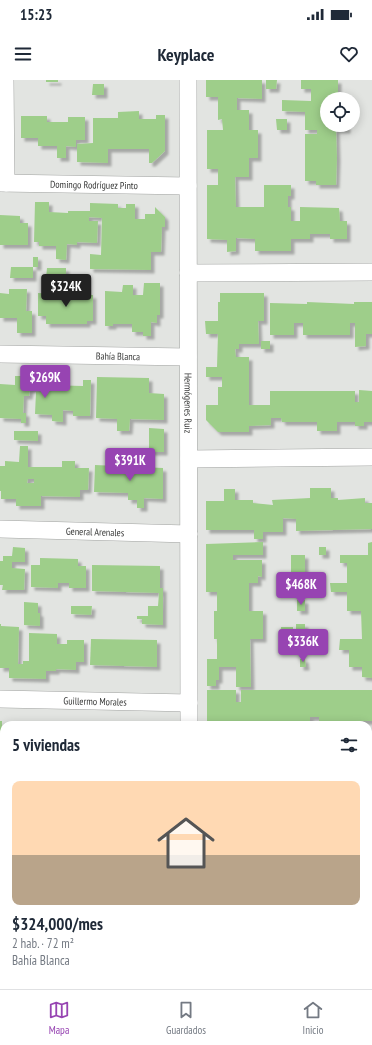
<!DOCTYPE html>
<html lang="es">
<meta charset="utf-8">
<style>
body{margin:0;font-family:"PT Sans Narrow",sans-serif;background:#f6f6f7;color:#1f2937;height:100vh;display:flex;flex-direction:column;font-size:15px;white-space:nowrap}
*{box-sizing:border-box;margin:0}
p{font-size:13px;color:#747a83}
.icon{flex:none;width:22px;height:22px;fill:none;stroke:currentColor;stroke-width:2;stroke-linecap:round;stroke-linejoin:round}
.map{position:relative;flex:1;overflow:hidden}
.side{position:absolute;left:0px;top:641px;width:372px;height:268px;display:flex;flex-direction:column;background:#fff;border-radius:12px 12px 0 0;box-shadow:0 2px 10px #0003}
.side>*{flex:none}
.tools{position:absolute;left:320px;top:12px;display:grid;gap:8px}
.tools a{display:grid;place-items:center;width:40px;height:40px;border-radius:50%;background:#fff;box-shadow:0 2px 10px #0003;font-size:20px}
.price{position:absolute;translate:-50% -34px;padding:0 9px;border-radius:4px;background:#9744b2;color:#fff;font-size:13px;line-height:26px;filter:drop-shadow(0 1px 2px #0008)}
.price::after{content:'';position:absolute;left:50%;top:24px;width:12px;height:9px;margin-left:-6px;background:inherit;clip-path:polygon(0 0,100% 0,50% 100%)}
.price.current{background:#222;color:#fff}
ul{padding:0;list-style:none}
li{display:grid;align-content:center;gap:8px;height:212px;padding:0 12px}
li+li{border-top:1px solid #e0e1e3}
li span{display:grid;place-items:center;height:124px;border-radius:8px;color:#555}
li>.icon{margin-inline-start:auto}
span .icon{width:72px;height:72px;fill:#fffc;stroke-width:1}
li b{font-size:17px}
h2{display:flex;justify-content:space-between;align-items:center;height:48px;padding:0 12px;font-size:17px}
.status{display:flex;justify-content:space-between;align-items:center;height:28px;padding:0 20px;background:#fff;direction:ltr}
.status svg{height:11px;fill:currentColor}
header{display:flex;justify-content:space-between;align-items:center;height:52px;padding:0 12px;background:#fff;font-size:18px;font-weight:700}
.dock{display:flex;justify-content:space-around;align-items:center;height:56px;border-top:1px solid #e0e1e3;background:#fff;font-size:11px;color:#747a83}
.dock a{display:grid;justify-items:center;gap:2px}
.dock .current{color:#9744b2}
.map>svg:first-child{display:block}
</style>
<div class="status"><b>15:23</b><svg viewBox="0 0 49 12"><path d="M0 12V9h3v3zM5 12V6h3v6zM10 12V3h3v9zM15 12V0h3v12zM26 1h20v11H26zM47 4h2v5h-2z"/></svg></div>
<header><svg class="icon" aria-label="menu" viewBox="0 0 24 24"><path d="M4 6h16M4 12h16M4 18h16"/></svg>Keyplace<svg class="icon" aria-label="heart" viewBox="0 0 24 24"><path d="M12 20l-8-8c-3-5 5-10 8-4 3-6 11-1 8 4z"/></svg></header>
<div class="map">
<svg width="372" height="909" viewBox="0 0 372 909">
<defs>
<filter id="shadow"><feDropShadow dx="3.5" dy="3.5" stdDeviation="1" flood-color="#0004"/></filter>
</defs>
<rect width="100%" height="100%" fill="#e2e4e1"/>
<!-- green -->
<rect fill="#b7e2a6" x="368" y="701" width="4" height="56"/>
<!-- building -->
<g fill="#9ece8a" fill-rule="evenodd" filter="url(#shadow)">
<rect x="46" y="0" width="12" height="2"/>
<path d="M206,0H262V19L237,18V30H249V50H258V78H249V97H235L236,127H264V105H291V116H288V127H291V141H300V127L339,128L340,141H347V159H330V154H310V159H291V171H255V159L236,158V171L227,172V160L207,159V105H218V89H207V50H223L222,39L218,40V17H206Z"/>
<path d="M266,0H277L276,9H266Z"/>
<path d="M301,0H338V19H327V45H347V50H336L337,78L336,105H316V101H305V54H317V50H305V32L282,31V20L311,21V9H301Z"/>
<path d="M93,4H104V15H92Z"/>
<path d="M139,31V39H156V35H165V71L152,83H149V69H108V83L77,82V64L93,63V38H118V32Z"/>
<path d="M21,36H47V42H68V37H85V60H76V67L66,66V78H57V66H38V58H21Z"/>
<path d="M276,39H287V50H277Z"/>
<path d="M35,122H49V132L68,133V131H90V123L118,124V128H126V124H135V139H145V134H155V127L165,137V147H162L161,172H151V190L90,189V174L101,175L102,138L89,137V141H98L97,163L77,162V165L67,164L66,180L56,179V166H39V162H34Z"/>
<path d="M0,135L20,136V143H28V165H0Z"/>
<rect x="33" y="177" width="5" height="10"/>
<path d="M11,187H33V198H10Z"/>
<path d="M47,188H66V198H46Z"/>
<path d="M144,203H160V235H157V243L151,242V256H143V252H132V244H113V246H105V211L122,212L123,205H133V215H143Z"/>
<path d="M55,208L66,209V219H76V214L93,215V241H87V244H46V236H38V213L55,214Z"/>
<path d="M9,209H27L26,231H32V253H17V238H0V213L9,214Z"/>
<path d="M220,213H264V241H258L259,264H239V269H235L236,277H249V325H270V311H355V322H359V310L372,311V342H364V346H355V342H337V351H317V342H282L281,338H271V345L249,346V352H218L206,340V325H218V307H222V297H206V287H217L218,254H206L205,241H218V222H220Z"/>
<path d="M307,222L354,224V222H372V254H366V266L355,267V243H350V255H303V243H294V255H270V223L307,224Z"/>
<rect x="261" y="261" width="9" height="8"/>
<path d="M15,296H44V305L83,306V300H91L90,336H73V331L63,330V342L52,341V335L35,334L36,312H44V310L30,309L29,316H24L23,333H26V343H21V339L0,338V304L15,305Z"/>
<path d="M97,297L149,298V313L164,314V340L130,339L129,351H117V339L96,338Z"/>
<path d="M149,348L164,349V372H149Z"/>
<path d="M14,351H38V361L14,360Z"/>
<path d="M20,366H28V387H62V381H75V388H89L88,410H80V417L41,416V426H16V419H1V411H0V386H5V381L19,382ZM28,399H34V403H27Z"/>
<path d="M95,385L163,388V419L144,418V428H137V420H128V413L94,412Z"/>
<path d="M310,408H331V418H338V420L365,418V423H372V449L296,451V439L283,438V452H263V459H254V450H206V421H224V409H235V420H253V423L273,425L272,420L310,418Z"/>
<path d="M263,462V475H233V480H262V497L258,496V503H249V531H263V559H250L251,607H236V587H219V600H216V606H207V579H217V559H214V531H217V512H206V464Z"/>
<path d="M372,462V598L362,597V587H349V570H339L340,559H362L361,531H347V512H331L330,503H347V483H340V475H368V463Z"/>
<path d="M13,467L25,468V482H12V488L25,489L24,510H2L3,505H0V481H3V476H12Z"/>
<rect x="319" y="467" width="7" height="8"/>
<rect x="291" y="475" width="14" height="28"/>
<path d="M40,478L78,479V486H86V508H69V503H58V508L31,507V485H40Z"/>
<path d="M92,485L160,486V508H163V545L142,544V539H137V536H148V526H158L159,513L92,511Z"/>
<rect x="297" y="520" width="8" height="11"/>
<path d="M24,522L38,523V533H40V546L24,545Z"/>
<path d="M71,526H92L91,535L71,534Z"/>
<path d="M0,544H1V546L19,547L18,584H23V581H29V553L57,554V564H67V560H84V582H76V590L56,589V591H46V599L9,598V588H0Z"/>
<rect x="296" y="544" width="9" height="15"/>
<path d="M281,547H293V558H280Z"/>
<path d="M91,559L157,560V587L90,585Z"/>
<path d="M300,579H305L306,587H300Z"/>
<path d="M207,610H236V622H241V610H372V641H357V645H348V641H331V645H319V637H310V641H291V645H284V642H236V645H227V642H207Z"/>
<path d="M0,641H2V649H4V681H0Z"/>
<rect x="38" y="641" width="16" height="4"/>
<rect x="0" y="709" width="4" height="31"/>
<path d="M371,804L372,833L368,834V805Z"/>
<path d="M368,863H372V909H357L356,905H368Z"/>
<rect x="17" y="905" width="72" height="4"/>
<path d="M137,905H185V909H138Z"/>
<rect x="245" y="905" width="31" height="4"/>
<path d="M304,905H319L320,909H305Z"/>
</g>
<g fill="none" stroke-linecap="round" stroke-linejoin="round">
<!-- minor casing -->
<g stroke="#a1a3a1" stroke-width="18">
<g id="minor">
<path d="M5,0L6,103"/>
<path id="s1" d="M188,0L189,645"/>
<path id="s2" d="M0,103L188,106"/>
<path d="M188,193L372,192"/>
<path id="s3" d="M0,274L188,277"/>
<path d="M189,379L372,377"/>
<path id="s4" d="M0,449L189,454"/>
<path id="s5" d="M0,619L189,623"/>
<path d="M368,675H372"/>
<path d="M368,781L372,782"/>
<path d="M215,905V909"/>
</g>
</g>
<!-- minor -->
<use href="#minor" stroke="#fff" stroke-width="17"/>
</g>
<g text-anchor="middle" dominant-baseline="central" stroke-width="3" stroke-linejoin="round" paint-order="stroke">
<!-- street labels -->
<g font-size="10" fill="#383938" stroke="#e2e4e1">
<text stroke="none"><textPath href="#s2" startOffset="94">Domingo Rodríguez Pinto</textPath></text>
<text stroke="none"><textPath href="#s3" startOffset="118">Bahía Blanca</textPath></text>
<text stroke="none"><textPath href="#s1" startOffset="323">Hermógenes Ruiz</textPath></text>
<text stroke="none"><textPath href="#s4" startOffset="95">General Arenales</textPath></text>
<text stroke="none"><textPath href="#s5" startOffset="95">Guillermo Morales</textPath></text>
</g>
</g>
</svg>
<div class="tools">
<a><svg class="icon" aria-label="locate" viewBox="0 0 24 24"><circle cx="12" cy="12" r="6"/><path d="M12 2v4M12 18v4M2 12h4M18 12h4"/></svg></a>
</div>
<b class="price current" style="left:66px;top:228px">$324K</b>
<b class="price" style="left:45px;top:319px">$269K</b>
<b class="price" style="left:130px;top:402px">$391K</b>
<b class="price" style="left:301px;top:526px">$468K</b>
<b class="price" style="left:303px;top:583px">$336K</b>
<section class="side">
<h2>5 viviendas<svg class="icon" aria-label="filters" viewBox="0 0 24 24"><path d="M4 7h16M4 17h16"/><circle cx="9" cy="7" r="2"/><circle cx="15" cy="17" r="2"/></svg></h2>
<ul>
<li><span style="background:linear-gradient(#ffd9b3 60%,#b9a48a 0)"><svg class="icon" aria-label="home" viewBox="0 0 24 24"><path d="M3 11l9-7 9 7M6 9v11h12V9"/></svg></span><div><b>$324,000/mes</b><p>2 hab. · 72 m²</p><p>Bahía Blanca</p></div></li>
</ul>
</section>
</div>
<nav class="dock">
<a class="current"><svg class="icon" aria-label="map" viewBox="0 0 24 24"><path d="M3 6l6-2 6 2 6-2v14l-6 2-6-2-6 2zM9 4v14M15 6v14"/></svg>Mapa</a>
<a><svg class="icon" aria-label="saved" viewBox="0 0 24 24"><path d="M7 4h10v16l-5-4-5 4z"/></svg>Guardados</a>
<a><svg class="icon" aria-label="home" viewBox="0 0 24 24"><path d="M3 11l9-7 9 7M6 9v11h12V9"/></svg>Inicio</a>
</nav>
